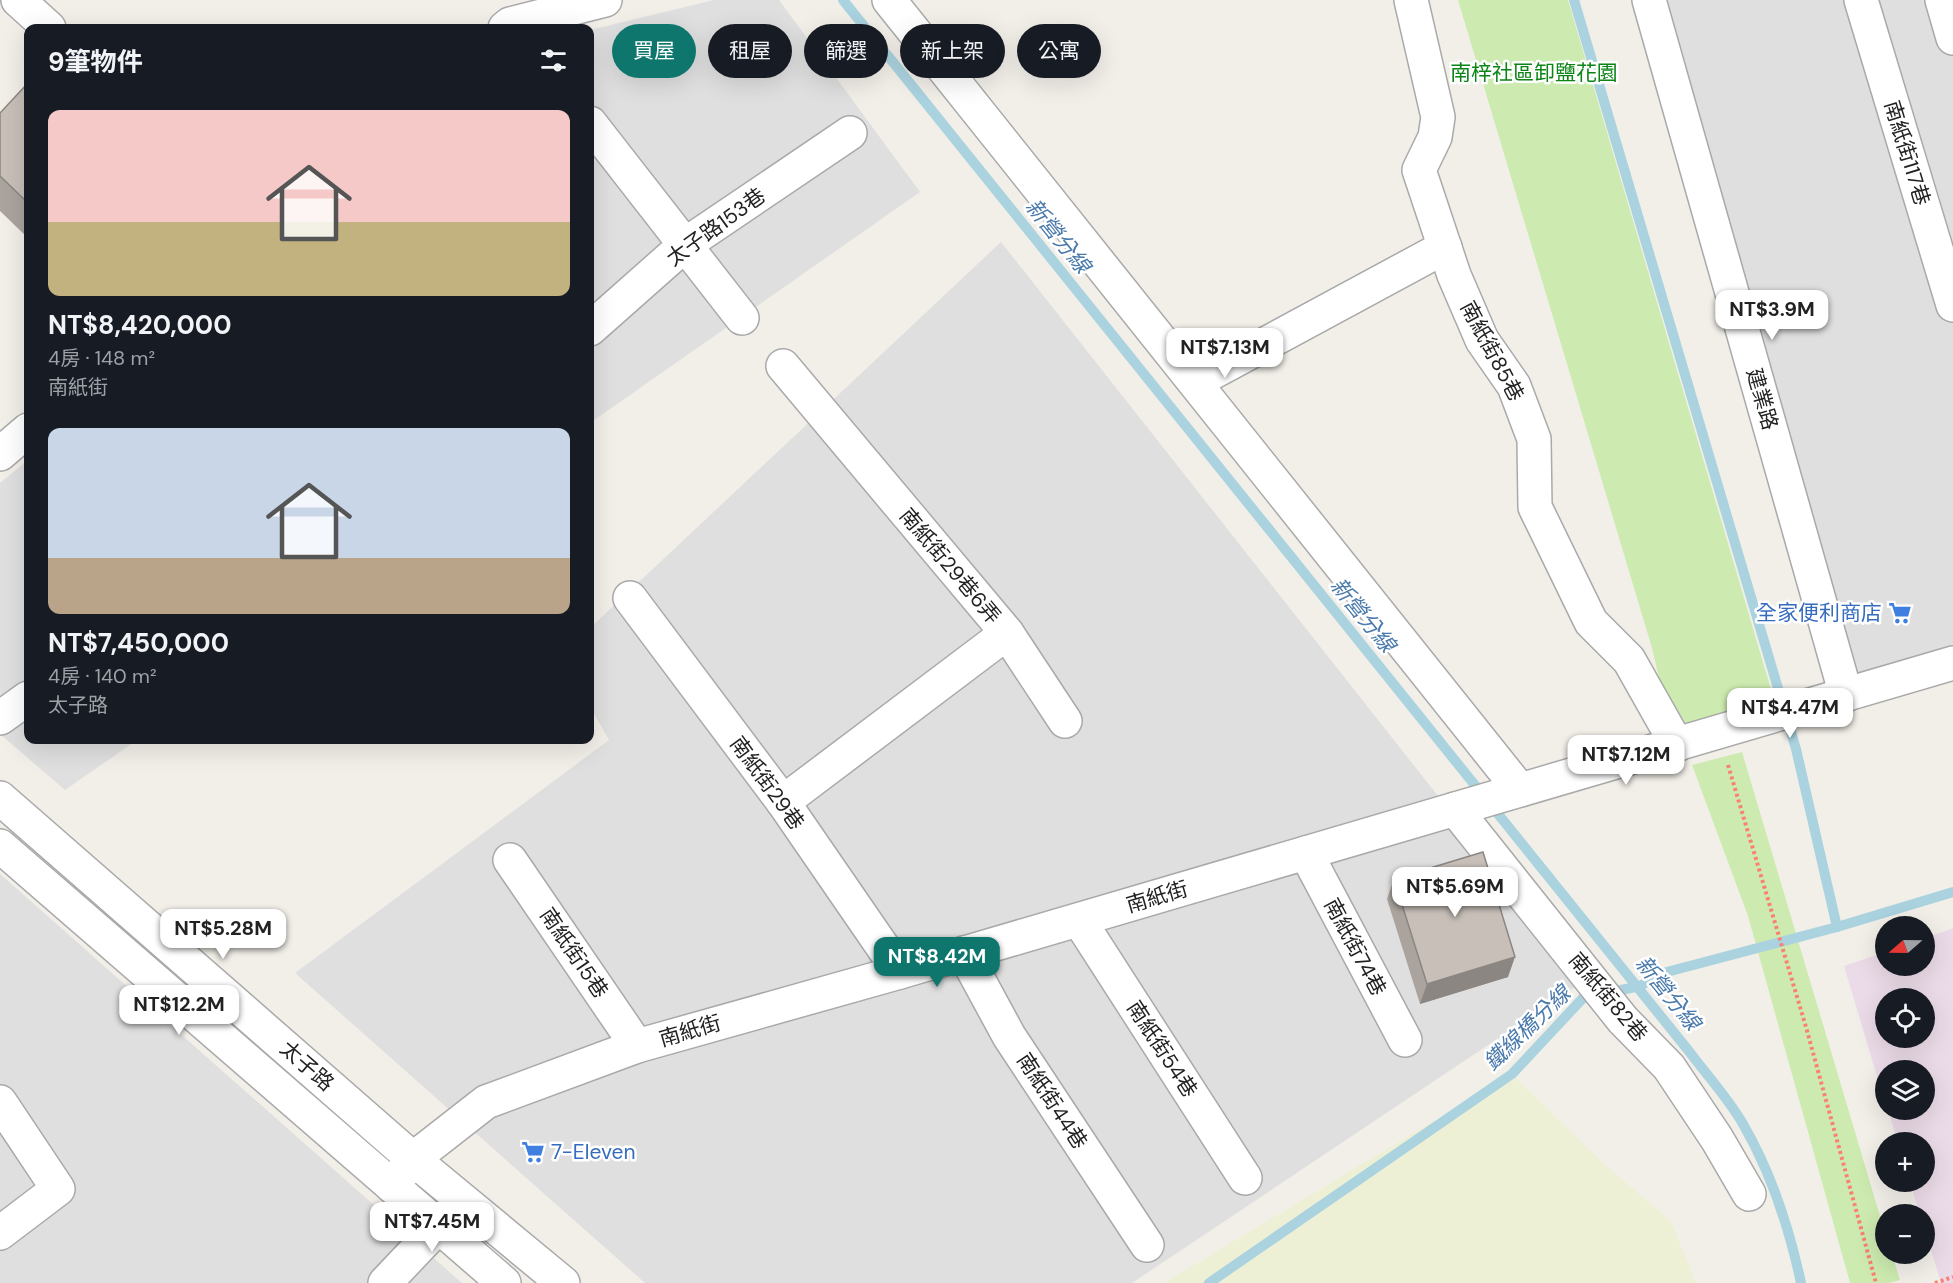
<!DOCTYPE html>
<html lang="zh-TW">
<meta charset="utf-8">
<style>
body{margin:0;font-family:"DM Sans","Noto Sans TC",sans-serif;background:#242831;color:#f1f3f6;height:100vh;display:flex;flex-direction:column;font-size:22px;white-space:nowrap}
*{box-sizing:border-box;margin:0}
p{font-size:20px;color:#9ea1a6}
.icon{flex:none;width:33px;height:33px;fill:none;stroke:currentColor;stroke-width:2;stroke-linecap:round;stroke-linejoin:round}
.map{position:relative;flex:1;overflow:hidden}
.side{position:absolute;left:24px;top:24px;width:570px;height:720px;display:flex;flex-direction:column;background:#171b24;border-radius:12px;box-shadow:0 6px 24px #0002}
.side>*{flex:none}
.hud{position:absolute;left:612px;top:24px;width:570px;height:54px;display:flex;gap:12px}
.needle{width:39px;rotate:250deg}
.controls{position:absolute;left:1875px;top:916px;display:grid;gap:12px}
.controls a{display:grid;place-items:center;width:60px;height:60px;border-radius:50%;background:#171b24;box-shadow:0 6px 24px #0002;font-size:30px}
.price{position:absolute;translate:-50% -51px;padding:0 14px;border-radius:12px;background:#fff;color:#222;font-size:20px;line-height:39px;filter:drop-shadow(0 2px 3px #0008)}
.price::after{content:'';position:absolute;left:50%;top:36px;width:18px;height:14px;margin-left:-9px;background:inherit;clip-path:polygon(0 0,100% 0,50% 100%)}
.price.on{background:#0f766e;color:#fff}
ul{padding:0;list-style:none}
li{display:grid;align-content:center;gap:12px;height:318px;padding:0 24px}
li span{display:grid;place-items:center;height:186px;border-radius:12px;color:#555}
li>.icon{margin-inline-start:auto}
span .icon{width:108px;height:108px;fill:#fffc;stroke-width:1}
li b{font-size:26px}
h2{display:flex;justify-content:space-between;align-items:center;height:72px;padding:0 24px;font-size:26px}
.chip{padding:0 21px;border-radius:27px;background:#171b24;box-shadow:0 6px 24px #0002;font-size:21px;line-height:54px}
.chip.on{background:#0f766e;color:#fff}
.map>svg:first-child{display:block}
</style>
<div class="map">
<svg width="1953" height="1283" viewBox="0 0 1953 1283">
<rect width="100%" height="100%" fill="#f2efe9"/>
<!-- residential -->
<g fill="#e0dfdf">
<path d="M714,0H779L920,192L590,423V30Z"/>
<path d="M1638,0H1953V674L1846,695Z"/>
<path d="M1001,242L1584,981L1132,1283H645L295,973L609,740L590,707V628Z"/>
<path d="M28,460V740H137L65,790L0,734V483Z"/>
<path d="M0,874L462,1283H0Z"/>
</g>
<!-- industrial -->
<path fill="#ebdbe8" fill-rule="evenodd" d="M1953,928V1283H1941L1925,1230L1924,1215H1920L1910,1182H1924V1143H1898L1888,1110H1924V1071H1886L1885,1103L1844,966L1885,952L1886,966H1924L1925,938ZM1886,999H1924V1038H1886Z"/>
<!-- farmland -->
<path fill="#eef0d5" d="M1512,1074L1603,1163L1671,1221L1696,1283H1164Z"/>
<!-- grass -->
<g fill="#cdebb0">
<path d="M1458,0H1568L1775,703L1673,738L1652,648Z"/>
<path d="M1742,752L1885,1233L1886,1254H1892L1900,1280L1889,1283H1850L1748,916L1692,765Z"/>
</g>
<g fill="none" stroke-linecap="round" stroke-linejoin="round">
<!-- stream -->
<g stroke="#aad3df" stroke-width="10">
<path d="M843,0L1688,1050C1706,1074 1728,1098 1743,1124C1772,1174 1789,1227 1801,1283"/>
<path d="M1574,0L1796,749L1837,927"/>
<path d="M1209,1283L1512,1074L1583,998L1640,986L1663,973L1837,927L1953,892"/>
</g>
<!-- minor casing -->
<g stroke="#a9a9a9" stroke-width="36">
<g id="minor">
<path d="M18,0L49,28"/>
<path d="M889,0L1520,790"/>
<path d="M1411,0L1438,117L1435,137L1419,170L1454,275L1482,340L1514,386L1534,439L1535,507L1591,622L1629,660L1677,745"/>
<path d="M1649,0L1846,695"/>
<path d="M1861,0L1953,305"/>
<path d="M1942,0L1953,38"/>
<path d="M505,28L510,24L605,0"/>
<path d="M590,123L742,318"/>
<path d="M590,329L686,244L850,133"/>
<path d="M783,366L1007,633L783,802"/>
<path d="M1195,382L1445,247"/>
<path d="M0,454L28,430"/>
<path d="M630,598L783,802L900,972"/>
<path d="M1007,633L1065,721"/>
<path d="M0,718L28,698"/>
<path d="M0,798L413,1159L563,1283"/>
<path d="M1455,809L1623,1020L1669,1067L1717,1139L1749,1194"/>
<path d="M0,846L504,1283"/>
<path d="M1306,853L1405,1040"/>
<path d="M510,860L637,1046"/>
<path d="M1079,920L1245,1178"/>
<path d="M964,953L1009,1036L1147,1245"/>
<path d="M392,1186L413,1159L486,1102L637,1046L900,972L1953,663"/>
<path d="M0,1233L58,1189L0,1102"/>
<path d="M385,1283L439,1226"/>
</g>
</g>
<!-- path -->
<g stroke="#fa8072" stroke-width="4" stroke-dasharray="3 3" stroke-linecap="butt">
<path d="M1728,765L1806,1027L1876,1283"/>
<path d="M1935,1283L1953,1277"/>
</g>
<!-- minor -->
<use href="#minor" stroke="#fff" stroke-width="33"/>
</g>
<!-- wall -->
<g fill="#aba49e">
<path d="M28,83V238L0,211V113Z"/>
<path d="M1394,879L1508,977L1420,1004L1387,899Z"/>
</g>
<!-- shaded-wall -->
<path fill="#8b8681" d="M1515,957L1508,977L1420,1004L1427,984Z"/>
<!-- building -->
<g fill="#c7bfb8" stroke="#8b8681" stroke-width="1.5">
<path d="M28,83V203L0,176V113Z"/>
<path d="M1483,852L1515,957L1427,984L1394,879Z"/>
</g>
<!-- icons -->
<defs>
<g id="supermarket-bare" transform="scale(1.8)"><path d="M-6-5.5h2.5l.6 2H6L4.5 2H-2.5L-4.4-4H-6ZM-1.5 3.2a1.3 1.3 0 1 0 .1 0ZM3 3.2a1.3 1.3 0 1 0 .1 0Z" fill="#3f7fe0" stroke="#fff" stroke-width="2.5" paint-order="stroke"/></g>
</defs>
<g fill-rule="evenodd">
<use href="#supermarket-bare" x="1900" y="613"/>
<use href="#supermarket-bare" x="533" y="1152"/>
</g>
<g text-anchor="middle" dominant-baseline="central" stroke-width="5" stroke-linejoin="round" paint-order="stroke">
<!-- park labels -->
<g font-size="21" fill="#0c8416" stroke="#fff">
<text x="1534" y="73">南梓社區卸鹽花園</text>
</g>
<!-- street labels -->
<g font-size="21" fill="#222" stroke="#fff">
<text transform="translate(1907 153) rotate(73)">南紙街117巷</text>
<text transform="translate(716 227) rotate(-36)">太子路153巷</text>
<text transform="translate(1492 351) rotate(62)">南紙街85巷</text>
<text transform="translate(1762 399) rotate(74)">建業路</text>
<text transform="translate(950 566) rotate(50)">南紙街29巷6弄</text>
<text transform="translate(767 783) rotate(54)">南紙街29巷</text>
<text transform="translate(1157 897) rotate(-16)">南紙街</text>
<text transform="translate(1355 947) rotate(62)">南紙街74巷</text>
<text transform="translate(574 953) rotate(56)">南紙街15巷</text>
<text transform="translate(1608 997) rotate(50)">南紙街82巷</text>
<text transform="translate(690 1031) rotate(-16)">南紙街</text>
<text transform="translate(1162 1049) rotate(57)">南紙街54巷</text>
<text transform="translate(307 1066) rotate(41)">太子路</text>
<text transform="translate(1052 1101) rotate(57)">南紙街44巷</text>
</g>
<!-- shop labels -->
<g font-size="21" fill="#366cbe" stroke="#fff" text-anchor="end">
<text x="1882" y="613">全家便利商店</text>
<text x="551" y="1152" text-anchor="start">7-Eleven</text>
</g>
<!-- water labels -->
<g font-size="22" font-style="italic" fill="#4a7aab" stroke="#fff">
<text transform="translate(1058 236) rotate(51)">新營分線</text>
<text transform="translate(1363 615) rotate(51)">新營分線</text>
<text transform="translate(1668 993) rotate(51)">新營分線</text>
<text transform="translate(1527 1028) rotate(-44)">鐵線橋分線</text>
</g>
</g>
</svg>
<div class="controls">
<a><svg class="needle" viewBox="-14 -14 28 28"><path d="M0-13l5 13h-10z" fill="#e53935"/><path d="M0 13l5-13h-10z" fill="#9ea1a6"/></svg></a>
<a><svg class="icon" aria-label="locate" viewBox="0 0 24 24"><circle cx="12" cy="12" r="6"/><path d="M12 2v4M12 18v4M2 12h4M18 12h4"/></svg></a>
<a><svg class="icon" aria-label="layers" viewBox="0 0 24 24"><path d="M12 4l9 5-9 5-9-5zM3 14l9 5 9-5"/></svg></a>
<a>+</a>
<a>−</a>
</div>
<b class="price" style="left:1772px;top:341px">NT$3.9M</b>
<b class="price" style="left:1225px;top:379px">NT$7.13M</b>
<b class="price" style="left:1790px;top:739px">NT$4.47M</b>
<b class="price" style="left:1626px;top:786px">NT$7.12M</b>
<b class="price" style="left:1455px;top:918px">NT$5.69M</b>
<b class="price" style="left:223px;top:960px">NT$5.28M</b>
<b class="price on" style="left:937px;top:988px">NT$8.42M</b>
<b class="price" style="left:179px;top:1036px">NT$12.2M</b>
<b class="price" style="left:432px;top:1253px">NT$7.45M</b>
<div class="hud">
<a class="chip on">買屋</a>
<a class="chip">租屋</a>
<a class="chip">篩選</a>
<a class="chip">新上架</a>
<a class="chip">公寓</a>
</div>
<section class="side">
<h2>9筆物件<svg class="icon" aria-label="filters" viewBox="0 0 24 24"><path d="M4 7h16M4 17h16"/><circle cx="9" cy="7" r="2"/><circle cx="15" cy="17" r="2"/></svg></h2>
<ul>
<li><span style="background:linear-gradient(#f6c9c9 60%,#c2b280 0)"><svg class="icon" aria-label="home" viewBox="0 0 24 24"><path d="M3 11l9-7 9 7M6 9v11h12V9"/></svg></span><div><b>NT$8,420,000</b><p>4房 · 148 m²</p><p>南紙街</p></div></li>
<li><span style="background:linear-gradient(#c9d6e8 70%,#b9a48a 0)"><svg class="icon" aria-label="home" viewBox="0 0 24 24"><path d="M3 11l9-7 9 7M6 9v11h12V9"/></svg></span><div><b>NT$7,450,000</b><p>4房 · 140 m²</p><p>太子路</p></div></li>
</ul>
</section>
</div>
